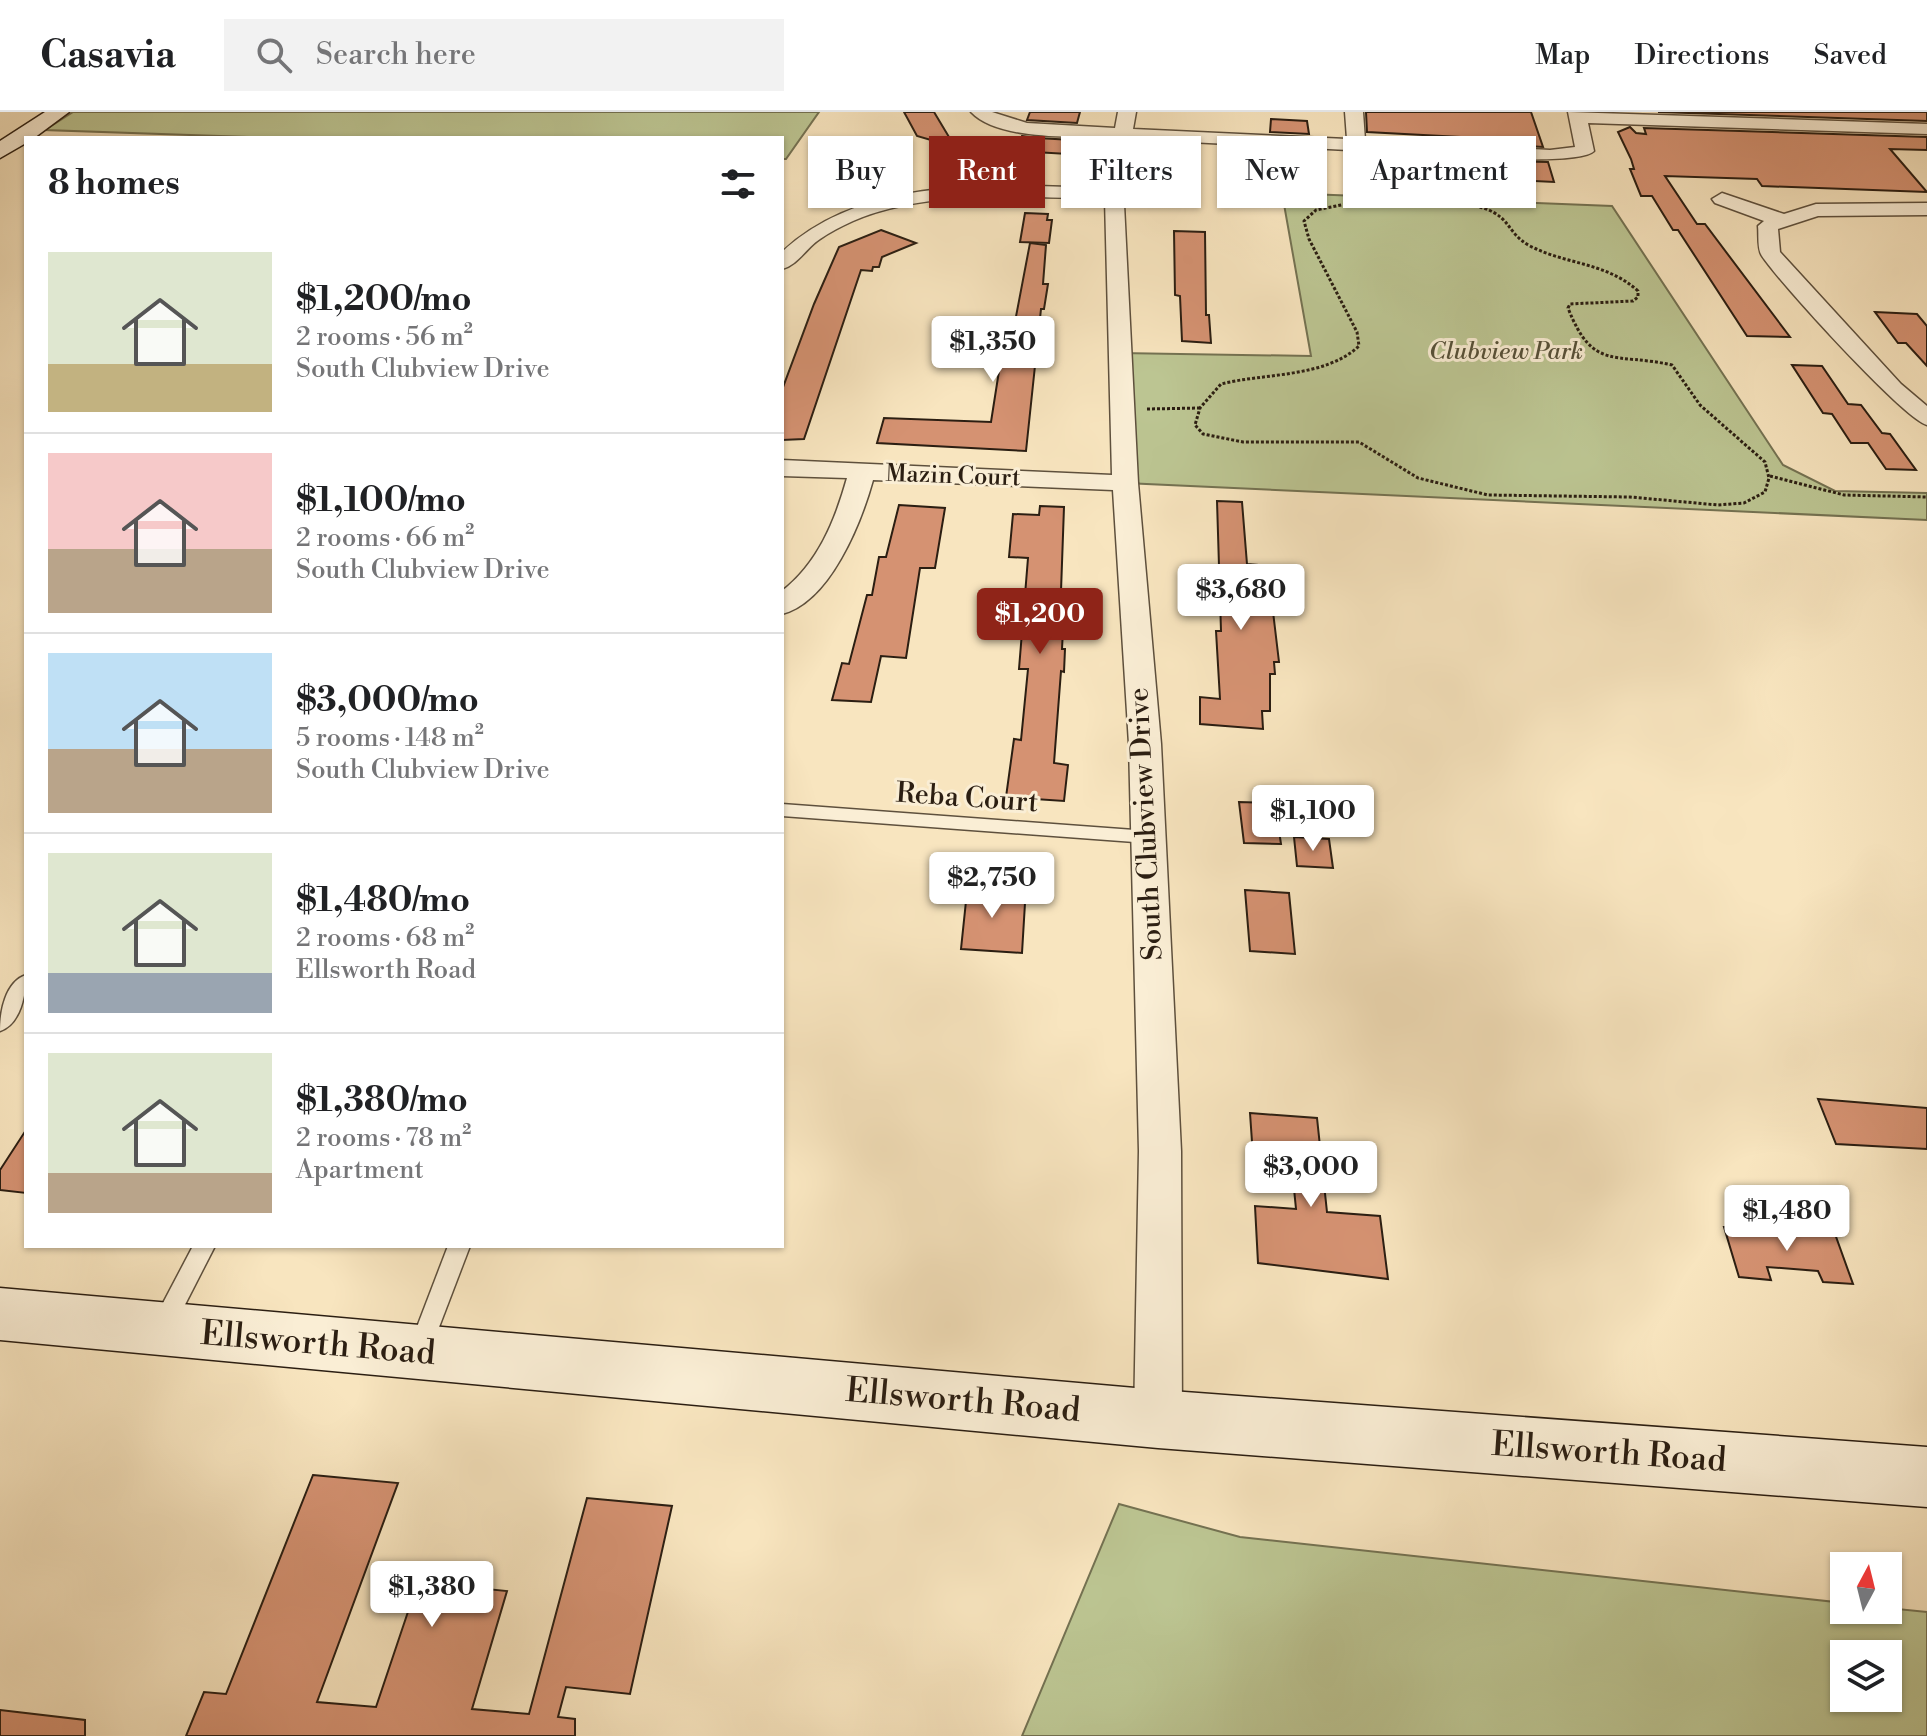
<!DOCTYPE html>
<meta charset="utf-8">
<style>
body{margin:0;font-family:"Libre Bodoni",serif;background:#f2f2f2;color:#202124;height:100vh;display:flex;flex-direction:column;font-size:30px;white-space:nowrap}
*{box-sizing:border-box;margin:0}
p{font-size:26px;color:#757577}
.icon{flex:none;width:44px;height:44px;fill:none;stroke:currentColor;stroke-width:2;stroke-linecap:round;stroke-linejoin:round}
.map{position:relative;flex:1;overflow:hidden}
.sheet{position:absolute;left:24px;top:24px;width:760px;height:1112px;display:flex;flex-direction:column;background:#fff;border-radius:0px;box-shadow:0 2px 6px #0004}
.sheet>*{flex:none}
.guide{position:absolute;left:808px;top:24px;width:760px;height:72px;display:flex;gap:16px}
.needle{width:52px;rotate:7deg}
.tools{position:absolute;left:1830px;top:1440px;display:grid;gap:16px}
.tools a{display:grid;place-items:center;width:72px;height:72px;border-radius:0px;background:#fff;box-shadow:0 2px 6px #0004;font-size:40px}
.price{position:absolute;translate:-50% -68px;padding:0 18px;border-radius:8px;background:#fff;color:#222;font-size:26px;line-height:52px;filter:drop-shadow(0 2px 4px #0008)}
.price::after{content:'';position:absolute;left:50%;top:48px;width:24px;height:18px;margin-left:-12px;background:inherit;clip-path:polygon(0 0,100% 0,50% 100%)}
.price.on{background:#8f2418;color:#fff}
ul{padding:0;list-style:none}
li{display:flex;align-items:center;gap:24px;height:200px;padding:0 24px}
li+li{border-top:2px solid #e0e0e0}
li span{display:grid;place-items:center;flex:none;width:224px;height:160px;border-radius:0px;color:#555}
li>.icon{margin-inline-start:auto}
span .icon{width:96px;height:96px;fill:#fffc;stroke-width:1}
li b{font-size:34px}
h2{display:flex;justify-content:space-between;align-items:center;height:96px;padding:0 24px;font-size:34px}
.tag{padding:0 28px;border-radius:0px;background:#fff;box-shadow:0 2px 6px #0004;font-size:28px;line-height:72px}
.tag.on{background:#8f2418;color:#fff}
header{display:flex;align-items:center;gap:48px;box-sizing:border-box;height:112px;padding:0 40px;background:#fff;border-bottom:2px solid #e0e0e0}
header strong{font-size:38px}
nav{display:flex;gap:44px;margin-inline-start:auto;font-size:28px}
.search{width:560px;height:72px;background:#f2f2f2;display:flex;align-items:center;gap:20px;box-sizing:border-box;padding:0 28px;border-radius:0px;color:#757577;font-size:30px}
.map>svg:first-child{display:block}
</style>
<header>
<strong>Casavia</strong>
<div class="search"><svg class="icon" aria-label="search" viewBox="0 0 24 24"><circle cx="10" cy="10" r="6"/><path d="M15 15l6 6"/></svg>Search here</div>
<nav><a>Map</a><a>Directions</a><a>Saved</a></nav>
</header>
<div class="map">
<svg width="1927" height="1624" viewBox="0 0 1927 1624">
<rect width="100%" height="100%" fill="#f8e5bf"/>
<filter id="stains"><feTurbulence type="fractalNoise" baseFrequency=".0025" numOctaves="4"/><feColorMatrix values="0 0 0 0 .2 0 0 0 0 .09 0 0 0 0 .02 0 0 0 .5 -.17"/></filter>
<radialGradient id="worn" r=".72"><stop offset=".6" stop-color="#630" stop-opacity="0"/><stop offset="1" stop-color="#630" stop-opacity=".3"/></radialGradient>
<!-- green -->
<g fill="#bcc592" stroke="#747252" stroke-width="2" fill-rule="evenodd">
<path d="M73,0H819L786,47H782V26H274L45,18Z"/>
<path d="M1282,81L1612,94L1783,353L1835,379L1927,381V408L1125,371L1120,241L1311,244Z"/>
<path d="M1119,1392L1240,1425L1844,1491V1498H1888V1496L1927,1500V1624H1022ZM1844,1542H1888V1586H1844Z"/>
</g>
<!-- building -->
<g fill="#d59272" stroke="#2b1e12" stroke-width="2">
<path d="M904,0H934L955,35L917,24Z"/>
<path d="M1030,0H1080L1077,11L1027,8Z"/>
<path d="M1366,0H1531L1543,35L1480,31L1479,26L1367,20Z"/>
<path d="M1658,0H1927V9Z"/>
<path d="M1271,7L1307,9L1309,22L1270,20Z"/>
<path d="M1630,15L1636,21L1646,22L1644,16L1927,25V38L1890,37L1927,80L1762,74L1757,67L1665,64L1697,112H1705L1790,225L1747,224L1678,118H1673L1652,84H1641L1630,57H1634L1631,47L1618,20Z"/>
<path d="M1022,24L1038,26L1072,28L1068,42L1017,39Z"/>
<path d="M1269,37L1312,39L1315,56L1268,53Z"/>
<path d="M1485,49L1548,50L1554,70L1489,67Z"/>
<path d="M1025,101L1048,102L1047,108H1052L1049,131L1020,130Z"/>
<path d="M881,118L916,131L882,145L879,155H873L872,159L861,158L804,327L782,328V278L814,192L839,135Z"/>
<path d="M1174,119L1205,120L1206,203H1209L1211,231L1182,229L1180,184L1175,183Z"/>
<path d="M1030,131L1046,133L1043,172H1048L1044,197H1041L1026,339L877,331L884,306L991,310L1004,227H1010L1014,215Z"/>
<path d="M1875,200L1917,202L1927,214V254L1906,231H1898Z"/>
<path d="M1792,253L1822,254L1848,292L1861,293L1882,321L1890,322L1916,358L1886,357L1868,331H1851L1832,302L1823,301Z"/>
<path d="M1217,389L1242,390L1247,452L1258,453L1261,482L1271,483L1279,550H1274L1275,562H1270V599H1262L1263,617L1200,612V585L1220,587L1216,519H1221Z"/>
<path d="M899,393L945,396L935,456H920L906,546L881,544L871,590L832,588L842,551L849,552L867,483H872L879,445H886Z"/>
<path d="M1040,394L1064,395L1061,479H1065L1062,537H1065L1064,560L1061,559L1054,651L1068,653L1064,689L1006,685L1014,627L1021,628L1028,557H1019L1028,446L1009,445L1013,402L1039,403Z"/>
<path d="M1239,690L1275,691L1281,732L1244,731Z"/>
<path d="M1294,725L1329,727L1333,756L1297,754Z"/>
<path d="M968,770L1005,772L1004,790L1025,791L1022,841L961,837Z"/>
<path d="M1245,778L1289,781L1295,842L1250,839Z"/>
<path d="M1818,987L1927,996V1037L1836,1032Z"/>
<path d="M1250,1001L1317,1006L1327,1100L1380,1104L1388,1167L1258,1151L1255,1094L1296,1097L1291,1047L1253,1044Z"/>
<path d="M26,1018V1081L0,1078V1058Z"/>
<path d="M1724,1115L1835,1122L1853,1172L1823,1170L1818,1159L1767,1155L1771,1168L1739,1165Z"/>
<path d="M313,1363L398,1371L317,1590L376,1595L418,1470L507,1479L472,1597L529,1602L587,1386L672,1394L630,1582L566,1575L558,1605L575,1607V1624H186L204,1580L226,1582Z"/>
<path d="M0,1598L85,1608V1624H0Z"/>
</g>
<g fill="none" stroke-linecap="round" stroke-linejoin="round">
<!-- lane casing -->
<g stroke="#5e503d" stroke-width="3">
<g id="lane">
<path d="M782,692L1148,719L1156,725L1148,731L782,704Z"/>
<path d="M26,863C26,881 21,912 0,919C0,900 5,870 26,863Z"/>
<path d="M193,1134H215L171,1220L163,1223L155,1220L152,1212Z"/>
<path d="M448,1134H470L428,1244L420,1247L412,1244L409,1236Z"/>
</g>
</g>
<!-- street casing -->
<g stroke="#5e503d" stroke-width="3">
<g id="street">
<path d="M971,0H992L1027,11L1115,16L1118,0H1136L1133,17L1347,27L1345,0H1363L1365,28L1550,38L1575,35L1568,0L1927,12V22L1588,11L1594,39C1576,57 1401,41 1366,39L1369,72L1360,78L1351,72L1348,38L1131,27L1123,72L1138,371L1161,632L1181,1039L1182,1307L1175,1324L1158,1331L1141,1324L1134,1307L1139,1039L1129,632L1113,378L873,368C861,411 830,490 782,502V479C818,451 835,409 847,366L782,364V348L1112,363L1105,87C1027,85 925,77 853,109C842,114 830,120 820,127C807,135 798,153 782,157V140C866,62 998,73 1105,76L1113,26C1076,24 998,29 971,0Z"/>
<path d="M1722,81L1784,102L1816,92L1927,91V103L1818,104L1778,117L1780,140L1901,272L1927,294V313C1904,307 1779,170 1762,144C1757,137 1759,123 1758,114L1764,109L1715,91L1712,87Z"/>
</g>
</g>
<!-- secondary casing -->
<g stroke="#2b1e12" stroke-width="3">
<g id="secondary">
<path d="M45,0H69L34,26H26V31L0,46V29Z"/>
<path d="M0,1176L1158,1278L1927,1335V1395L1158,1336L0,1228Z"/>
</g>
</g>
<!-- path -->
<g stroke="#2b1e12" stroke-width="3" stroke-dasharray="3 2" stroke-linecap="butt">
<path d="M1351,91L1316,98L1304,109L1309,127L1357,220L1359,234C1325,266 1264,261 1221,272L1200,296L1195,313L1203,322L1243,330H1359L1418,366L1488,383L1630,385L1718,393L1744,391L1765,380L1769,366L1765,350L1700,293L1672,253C1615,240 1593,260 1568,196L1570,192L1633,189L1638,185V179C1606,150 1567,153 1530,134C1504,120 1513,101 1471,93C1439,86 1405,95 1372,90"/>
<path d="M1147,297L1201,296"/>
<path d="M1770,364L1844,383L1927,385"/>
</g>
<!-- lane -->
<use href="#lane" fill="#faeed5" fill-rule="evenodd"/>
<!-- street -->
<use href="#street" fill="#faeed5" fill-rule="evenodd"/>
<!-- secondary -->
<use href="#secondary" fill="#faeed5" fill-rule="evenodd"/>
</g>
<g text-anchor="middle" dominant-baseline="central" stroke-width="6" stroke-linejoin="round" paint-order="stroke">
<!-- far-park labels -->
<g font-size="24" font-style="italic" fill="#565038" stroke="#faeed5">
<text x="1506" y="240">Clubview Park</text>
</g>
<!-- far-street labels -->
<g font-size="24" fill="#2b1e12" stroke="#faeed5">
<text transform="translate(953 364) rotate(2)">Mazin Court</text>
</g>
<!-- street labels -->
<g font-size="28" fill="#2b1e12" stroke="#faeed5">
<text transform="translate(967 686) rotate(4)">Reba Court</text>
<text transform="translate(1146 712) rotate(-93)">South Clubview Drive</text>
</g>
<!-- near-street labels -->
<g font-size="34" fill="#2b1e12" stroke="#faeed5">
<text transform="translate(318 1232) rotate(5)">Ellsworth Road</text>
<text transform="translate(963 1289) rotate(5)">Ellsworth Road</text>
<text transform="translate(1609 1341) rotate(4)">Ellsworth Road</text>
</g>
</g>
<rect width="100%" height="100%" filter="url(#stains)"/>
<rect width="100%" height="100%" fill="url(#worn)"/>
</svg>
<div class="tools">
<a><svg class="needle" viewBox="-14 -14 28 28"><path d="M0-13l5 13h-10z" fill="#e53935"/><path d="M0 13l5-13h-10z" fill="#757577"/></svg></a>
<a><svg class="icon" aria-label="layers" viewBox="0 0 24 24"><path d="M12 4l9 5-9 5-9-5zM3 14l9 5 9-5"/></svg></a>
</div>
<b class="price" style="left:993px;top:272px">$1,350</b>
<b class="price" style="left:1241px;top:520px">$3,680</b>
<b class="price on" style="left:1040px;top:544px">$1,200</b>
<b class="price" style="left:1313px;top:741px">$1,100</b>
<b class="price" style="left:992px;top:808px">$2,750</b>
<b class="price" style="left:1311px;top:1097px">$3,000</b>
<b class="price" style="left:1787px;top:1141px">$1,480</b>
<b class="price" style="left:432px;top:1517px">$1,380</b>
<div class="guide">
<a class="tag">Buy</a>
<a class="tag on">Rent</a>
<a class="tag">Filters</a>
<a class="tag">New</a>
<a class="tag">Apartment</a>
</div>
<section class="sheet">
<h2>8 homes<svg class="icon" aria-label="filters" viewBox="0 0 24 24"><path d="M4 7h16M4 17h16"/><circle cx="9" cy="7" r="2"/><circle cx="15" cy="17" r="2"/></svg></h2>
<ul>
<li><span style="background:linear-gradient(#dfe7d0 70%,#c2b280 0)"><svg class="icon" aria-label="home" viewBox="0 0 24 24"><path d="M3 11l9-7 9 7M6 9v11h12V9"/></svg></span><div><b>$1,200/mo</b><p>2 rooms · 56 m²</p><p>South Clubview Drive</p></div></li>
<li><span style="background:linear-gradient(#f6c9c9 60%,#b9a48a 0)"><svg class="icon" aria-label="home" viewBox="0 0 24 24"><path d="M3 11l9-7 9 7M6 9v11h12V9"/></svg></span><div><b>$1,100/mo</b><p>2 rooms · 66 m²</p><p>South Clubview Drive</p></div></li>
<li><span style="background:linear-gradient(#bfe0f5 60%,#b9a48a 0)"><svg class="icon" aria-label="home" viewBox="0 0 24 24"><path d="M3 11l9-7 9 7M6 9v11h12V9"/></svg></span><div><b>$3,000/mo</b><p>5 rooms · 148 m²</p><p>South Clubview Drive</p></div></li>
<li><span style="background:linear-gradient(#dfe7d0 75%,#9aa5b1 0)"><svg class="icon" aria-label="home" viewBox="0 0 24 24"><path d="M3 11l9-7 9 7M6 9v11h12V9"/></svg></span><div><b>$1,480/mo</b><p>2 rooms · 68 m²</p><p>Ellsworth Road</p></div></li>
<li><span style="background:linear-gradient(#dfe7d0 75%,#b9a48a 0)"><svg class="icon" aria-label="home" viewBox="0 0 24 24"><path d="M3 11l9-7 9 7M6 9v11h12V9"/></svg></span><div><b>$1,380/mo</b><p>2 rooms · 78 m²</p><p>Apartment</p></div></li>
</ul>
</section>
</div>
